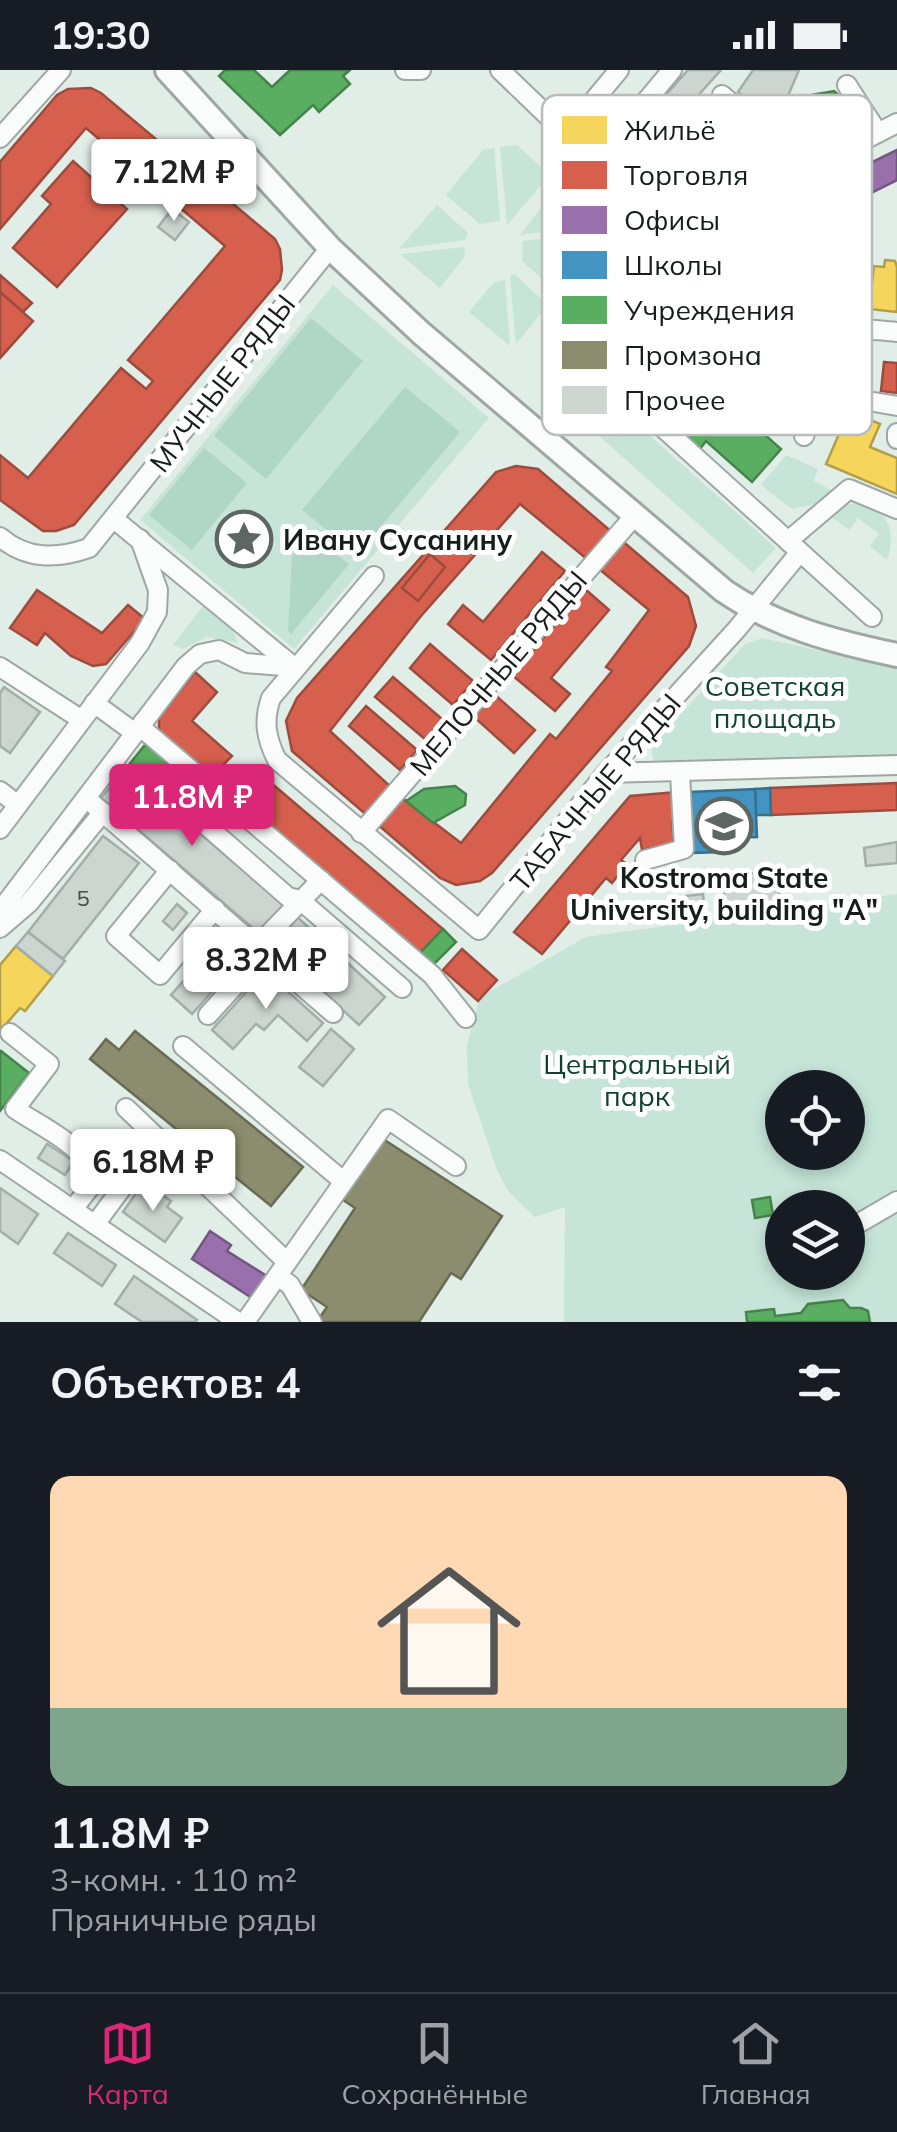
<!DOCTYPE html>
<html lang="ru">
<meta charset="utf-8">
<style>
body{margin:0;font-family:Mulish,sans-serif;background:#20242c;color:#f1f3f6;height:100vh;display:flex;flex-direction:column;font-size:38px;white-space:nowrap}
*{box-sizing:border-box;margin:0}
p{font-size:32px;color:#9ea1a6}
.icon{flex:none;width:55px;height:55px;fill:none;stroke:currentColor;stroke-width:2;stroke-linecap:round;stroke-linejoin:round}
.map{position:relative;height:1252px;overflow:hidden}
.panel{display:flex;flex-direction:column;background:#171b24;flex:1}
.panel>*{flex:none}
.controls{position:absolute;left:765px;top:1000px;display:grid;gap:20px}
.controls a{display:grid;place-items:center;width:100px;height:100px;border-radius:50%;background:#171b24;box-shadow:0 5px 15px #0003;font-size:50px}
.price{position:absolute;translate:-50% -85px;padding:0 22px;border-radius:10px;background:#fff;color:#222;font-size:32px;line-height:65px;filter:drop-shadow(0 2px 5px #0008)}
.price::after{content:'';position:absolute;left:50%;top:60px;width:30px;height:22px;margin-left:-15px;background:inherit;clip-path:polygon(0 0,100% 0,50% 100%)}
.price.on{background:#db2777;color:#fff}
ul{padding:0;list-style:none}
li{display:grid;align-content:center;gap:20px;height:530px;padding:0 50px}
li+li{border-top:2px solid #363941}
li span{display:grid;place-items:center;height:310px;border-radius:20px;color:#555}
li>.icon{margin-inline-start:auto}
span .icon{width:180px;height:180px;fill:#fffc;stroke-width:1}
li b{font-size:42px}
h2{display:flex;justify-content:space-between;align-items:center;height:120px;padding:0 50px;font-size:42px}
.status{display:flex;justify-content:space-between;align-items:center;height:70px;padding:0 50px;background:#171b24;direction:ltr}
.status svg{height:28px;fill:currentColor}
.tabs{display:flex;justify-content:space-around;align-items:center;height:140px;border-top:2px solid #363941;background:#171b24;font-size:28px;color:#9ea1a6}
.tabs a{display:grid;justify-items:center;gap:5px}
.tabs .on{color:#db2777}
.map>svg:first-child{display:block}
</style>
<div class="status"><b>19:30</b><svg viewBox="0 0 49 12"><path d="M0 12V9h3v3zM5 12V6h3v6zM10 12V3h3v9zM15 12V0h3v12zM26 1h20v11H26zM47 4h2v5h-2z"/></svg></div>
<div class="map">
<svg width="897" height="1252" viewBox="0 0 897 1252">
<rect width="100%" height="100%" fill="#e1ede7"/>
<!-- green -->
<g fill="#c6e5d8" fill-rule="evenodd">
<path d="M517,75L550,105L507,155L500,77Z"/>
<path d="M494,78L500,151L480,154L446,125L483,80Z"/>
<path d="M560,113L592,142L594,156L520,165Z"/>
<path d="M437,135L468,163L465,170L399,179Z"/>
<path d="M594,162L596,178L558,223L522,191L523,171Z"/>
<path d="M464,177L465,186L440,218L400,184Z"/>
<path d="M514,204L548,235L516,274L510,206Z"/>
<path d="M505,210L510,276L469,242L494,212Z"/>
<path d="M333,215L489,348L294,579L140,450Z"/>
<path d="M593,315L776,478L753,503L570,340Z"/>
<path d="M786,385L818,399L814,411L831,420L821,433L792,439L761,415Z"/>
<path d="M857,433C888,436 897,463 887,490L870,476L879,464L858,448L849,460L831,446L847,435Z"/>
<path d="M206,532C221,544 232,554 238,573L207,567L183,579L173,575Z"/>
<path d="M762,568L897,598V686L662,696C651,690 651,685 653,675L744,575Z"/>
<path d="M897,824V1252H564L565,1137L535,1147L508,1121L497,1100L468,1014L467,975L480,927L586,867ZM782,1018H848V1082H782ZM782,1138H848V1202H782Z"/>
</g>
<!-- forest -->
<g fill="#b0d6c7">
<path d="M311,248L363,291L266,409L214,366Z"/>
<path d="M405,317L460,362L357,485L302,440Z"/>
<path d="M204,378L247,413L192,480L149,445Z"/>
<path d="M310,463L349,494L291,564L288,561L292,486Z"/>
</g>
<!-- homes -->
<g fill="#f6d55c" stroke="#b39e48" stroke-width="2.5">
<path d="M885,190L895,191L897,197V242L869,239L874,196L884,197Z"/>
<path d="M849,341L880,354L870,377L897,388V424L826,394Z"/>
<path d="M16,876L53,906L25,941L20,938L0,961V895Z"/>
</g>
<!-- shops -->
<g fill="#d6604d" stroke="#9c4c3e" stroke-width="2.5" fill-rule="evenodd">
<path d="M91,18L101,23L275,169L280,179L282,200L280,210L74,455L56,461H43L0,430V385L28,408L121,298L146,319L153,311L128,290L225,176L86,58L0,159V92L57,25L68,19Z"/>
<path d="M73,91L127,139L57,217L13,178L51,134L42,126Z"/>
<path d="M0,205L32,233L23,242L0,222Z"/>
<path d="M0,222L33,251L0,288Z"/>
<path d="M884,292L897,293V323L881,321Z"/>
<path d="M516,396L538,399L688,527L696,556L689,576L492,803L480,811L456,815L440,808L292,681L286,651L297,628L496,402ZM520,434L649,540L606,597L612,601L556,669L550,664L461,773L406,731L330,661L421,546Z"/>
<path d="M542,482L565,501L491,590L448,554L463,535L483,552Z"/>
<path d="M430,484L445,497L418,531L402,518Z"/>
<path d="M585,519L609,540L551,608L570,624L555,641L512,605Z"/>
<path d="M37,520L102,563L128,535L145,549L106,594L93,596L71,586L45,563L37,575L10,558Z"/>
<path d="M430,574L473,611L453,635L410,598Z"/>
<path d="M195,602L217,622L192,651L232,686L211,707L162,667L159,658V647Z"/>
<path d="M393,607L443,650L426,670L375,627Z"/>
<path d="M494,624L535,660L514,683L474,647Z"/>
<path d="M366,636L417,680L400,700L349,656Z"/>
<path d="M270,712L443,859L420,883L248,738Z"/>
<path d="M897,713V740L771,745L770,718Z"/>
<path d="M676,722L678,750L672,751L674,773L642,780L640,768L621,790L627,794L612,813L606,808L542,884L514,862L630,726Z"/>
<path d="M462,879L497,910L478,931L443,900Z"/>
</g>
<!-- offices -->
<g fill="#9970ab" stroke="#725780" stroke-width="2.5">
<path d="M897,80V110L807,155L795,130Z"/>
<path d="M210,1161L231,1175L227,1181L270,1208L255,1230L192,1189Z"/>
</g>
<!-- schools -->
<g fill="#4393c3" stroke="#367090" stroke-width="2.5">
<path d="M770,718L771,745H756L755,719Z"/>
<path d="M755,719L757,767L722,768L723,782L693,783L691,722Z"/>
</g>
<!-- public -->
<g fill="#5aae61" stroke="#46834c" stroke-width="2.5">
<path d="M225,0H254L272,17L290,0H350L343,6L350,14L319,42L313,35L280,65L219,6Z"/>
<path d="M834,21L862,48L798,81L785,67L812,25Z"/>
<path d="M664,277L704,312L709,306L731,326L727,331L781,379L752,412L706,371L700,379L671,354L677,347L635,310Z"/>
<path d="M153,675L166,686L168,702L154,713L147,712L128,696L144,676Z"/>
<path d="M252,696L270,712L248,738L230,721Z"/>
<path d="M455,716L466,724L465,735L433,753L406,731L424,719Z"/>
<path d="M443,859L456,872L433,895L420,883Z"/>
<path d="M1,981L29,1003L0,1041V982Z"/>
<path d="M770,1127L773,1145L755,1148L752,1130Z"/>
<path d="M843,1230L850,1238H861L868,1241L870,1252H747L746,1242L774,1239L775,1246L801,1243L808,1234Z"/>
</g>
<!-- industry -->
<g fill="#8c8c6e" stroke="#696b55" stroke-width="2.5">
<path d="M135,961L303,1097L271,1136L90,989L106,969L119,980Z"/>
<path d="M383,1069L502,1146L461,1209L451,1203L419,1252H320L318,1250L327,1237L301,1220L355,1138L343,1130Z"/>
</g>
<!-- building -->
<g fill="#ccd5d0" stroke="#a4aea9" stroke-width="2.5">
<path d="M688,0H721L695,29L752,80L717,120L641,53Z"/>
<path d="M753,0H799L778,49L738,22Z"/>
<path d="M172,139L189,152L175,170L158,157Z"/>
<path d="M4,617L40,642L10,683L0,676V623Z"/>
<path d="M126,698L153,721L156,718L164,724L170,716L189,732L181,741L193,751L190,755L286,837L261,865L101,728Z"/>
<path d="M103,766L139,793L63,889L28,862Z"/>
<path d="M897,772V793L866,796L864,778Z"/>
<path d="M778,802L780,833L725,836L723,805Z"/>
<path d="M703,824L705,844L688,846L686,826Z"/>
<path d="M177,834L187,843L173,860L163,851Z"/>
<path d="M295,845L385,927L359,955L269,872Z"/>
<path d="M28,862L65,891L53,906L16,876Z"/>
<path d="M225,864L246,883L192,944L171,925Z"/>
<path d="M265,901L323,953L307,971L278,945L264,960L256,954L233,979L212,960Z"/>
<path d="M331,959L354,979L323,1016L299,997Z"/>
<path d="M47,1074L74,1091L65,1105L38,1088Z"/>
<path d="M0,1118L38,1144L18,1174L0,1161Z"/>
<path d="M139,1119L153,1129L158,1122L171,1131L167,1137L182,1148L165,1172L123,1142Z"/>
<path d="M68,1163L116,1195L102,1216L54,1183Z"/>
<path d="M134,1206L197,1250L195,1252H142L115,1234Z"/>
</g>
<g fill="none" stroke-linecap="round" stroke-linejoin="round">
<!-- minor casing -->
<g stroke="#9ea7a3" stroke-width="22">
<g id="minor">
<path d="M405,0H421"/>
<path d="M500,0L554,52L567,56L580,47L619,0"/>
<path d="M672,0L611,73C599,115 657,134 676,164C683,175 684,218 685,234C718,254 852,257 897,262"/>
<path d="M847,15L878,63"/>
<path d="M722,25L768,65L791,106"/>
<path d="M0,68L61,0"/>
<path d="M678,166L897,53"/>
<path d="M721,244L715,271L716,294L759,326L789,319L816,337L804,366"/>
<path d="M608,308L872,547"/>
<path d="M874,332L897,336"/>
<path d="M897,363V369"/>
<path d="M114,449L294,597"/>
<path d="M0,467C27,490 57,489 89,478L330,178"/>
<path d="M788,471L849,419L897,439"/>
<path d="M374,506L271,628C263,651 266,668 277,690L479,860L606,703L737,559L800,482"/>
<path d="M0,597L82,650"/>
<path d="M94,633L135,663"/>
<path d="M143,652L144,660L432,905L466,948"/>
<path d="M606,703L897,695"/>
<path d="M0,721L18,735"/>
<path d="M86,728L333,943"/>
<path d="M192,743L288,827L300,830L402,918"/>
<path d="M0,759L140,573L157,542L158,520L140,469"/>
<path d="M361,763L636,444"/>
<path d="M645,790L684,779L680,703"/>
<path d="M170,800L116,866L160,905L215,839"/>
<path d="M0,841L186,596L200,584L219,580L245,593L294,597"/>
<path d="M0,858L29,833L103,742"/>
<path d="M208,945L256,892L265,868L321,810"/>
<path d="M10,963L49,994L15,1039C41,1057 90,1077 94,1112L74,1138"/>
<path d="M183,976L343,1111"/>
<path d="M126,1038L287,1192"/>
<path d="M0,1090L238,1252"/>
<path d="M861,1152L897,1131"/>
<path d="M96,1153L133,1103"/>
<path d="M278,1206L290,1215L312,1252"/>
<path d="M245,1252L388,1049L456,1096"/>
</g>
</g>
<!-- major casing -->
<g stroke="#9ea7a3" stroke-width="28">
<path id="major" d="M167,0L330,178L421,263L724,521C777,557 835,572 897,585"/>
</g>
<!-- minor -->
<use href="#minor" stroke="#fafcfb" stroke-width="18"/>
<!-- major -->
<use href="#major" stroke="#fafcfb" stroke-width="22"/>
</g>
<!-- icons -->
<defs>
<g id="sight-ring" transform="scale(2.875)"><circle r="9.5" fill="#fff" stroke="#5d6662" stroke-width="1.5"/><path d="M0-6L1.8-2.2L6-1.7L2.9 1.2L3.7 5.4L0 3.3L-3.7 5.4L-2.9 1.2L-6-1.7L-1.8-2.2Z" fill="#5d6662"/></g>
<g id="university-ring" transform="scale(2.875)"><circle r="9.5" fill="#fff" stroke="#5d6662" stroke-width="1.5"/><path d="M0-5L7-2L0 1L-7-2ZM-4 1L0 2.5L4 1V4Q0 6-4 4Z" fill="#5d6662"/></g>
</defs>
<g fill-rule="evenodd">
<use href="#sight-ring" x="244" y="469"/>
<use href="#university-ring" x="724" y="756"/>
</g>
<g text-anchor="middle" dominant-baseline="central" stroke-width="10" stroke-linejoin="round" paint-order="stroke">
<!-- number labels -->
<g font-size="22" fill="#444c48">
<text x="83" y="828">5</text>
</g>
<!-- street labels -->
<g font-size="28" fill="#161e1a" stroke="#fff">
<text transform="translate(222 313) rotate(-52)">МУЧНЫЕ РЯДЫ</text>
<text transform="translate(498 603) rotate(-50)">МЕЛОЧНЫЕ РЯДЫ</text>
<text transform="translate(595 722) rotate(-50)">ТАБАЧНЫЕ РЯДЫ</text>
</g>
<!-- poi labels -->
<g font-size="28" font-weight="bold" fill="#161e1a" stroke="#fff" text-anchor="start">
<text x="283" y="469">Ивану Сусанину</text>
<text x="724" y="807" text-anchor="middle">Kostroma State<tspan x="724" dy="32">University, building "A"</tspan></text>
</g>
<!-- park labels -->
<g font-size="28" fill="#104232" stroke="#fff">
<text x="775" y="615">Советская<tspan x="775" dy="32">площадь</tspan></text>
<text x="637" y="993">Центральный<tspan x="637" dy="32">парк</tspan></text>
</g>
</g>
<!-- legend -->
<rect x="542" y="25" width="330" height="340" rx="15" fill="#fff" stroke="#b9bcba" stroke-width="2.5"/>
<rect x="562" y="46" width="45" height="28" fill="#f6d55c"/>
<rect x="562" y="91" width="45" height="28" fill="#d6604d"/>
<rect x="562" y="136" width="45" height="28" fill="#9970ab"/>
<rect x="562" y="181" width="45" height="28" fill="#4393c3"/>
<rect x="562" y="226" width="45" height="28" fill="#5aae61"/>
<rect x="562" y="271" width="45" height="28" fill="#8c8c6e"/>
<rect x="562" y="316" width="45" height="28" fill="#ccd5d0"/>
<g font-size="28" fill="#161e1a">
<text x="624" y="70">Жильё</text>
<text x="624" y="115">Торговля</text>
<text x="624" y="160">Офисы</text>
<text x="624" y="205">Школы</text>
<text x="624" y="250">Учреждения</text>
<text x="624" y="295">Промзона</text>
<text x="624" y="340">Прочее</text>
</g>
</svg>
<div class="controls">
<a><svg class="icon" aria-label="locate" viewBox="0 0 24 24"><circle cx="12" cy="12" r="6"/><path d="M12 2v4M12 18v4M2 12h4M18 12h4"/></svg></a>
<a><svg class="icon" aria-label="layers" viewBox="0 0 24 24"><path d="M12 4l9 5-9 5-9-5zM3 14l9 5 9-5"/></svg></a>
</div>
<b class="price" style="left:174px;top:154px">7.12M ₽</b>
<b class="price on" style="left:192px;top:779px">11.8M ₽</b>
<b class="price" style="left:266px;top:942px">8.32M ₽</b>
<b class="price" style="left:153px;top:1144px">6.18M ₽</b>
</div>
<section class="panel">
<h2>Объектов: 4<svg class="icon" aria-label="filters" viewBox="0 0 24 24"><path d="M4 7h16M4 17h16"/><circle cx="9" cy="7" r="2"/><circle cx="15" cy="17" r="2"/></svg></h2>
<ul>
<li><span style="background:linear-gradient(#ffd9b3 75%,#7fa58c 0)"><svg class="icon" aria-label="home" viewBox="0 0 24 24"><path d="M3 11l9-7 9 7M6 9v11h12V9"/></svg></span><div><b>11.8M ₽</b><p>3-комн. · 110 m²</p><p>Пряничные ряды</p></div></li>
</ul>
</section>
<nav class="tabs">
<a class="on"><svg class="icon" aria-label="map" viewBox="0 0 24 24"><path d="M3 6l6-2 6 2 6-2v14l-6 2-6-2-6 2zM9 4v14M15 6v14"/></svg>Карта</a>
<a><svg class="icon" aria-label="saved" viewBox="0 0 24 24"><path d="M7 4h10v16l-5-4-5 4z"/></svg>Сохранённые</a>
<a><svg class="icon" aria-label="home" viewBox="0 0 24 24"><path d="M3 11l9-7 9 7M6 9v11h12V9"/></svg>Главная</a>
</nav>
